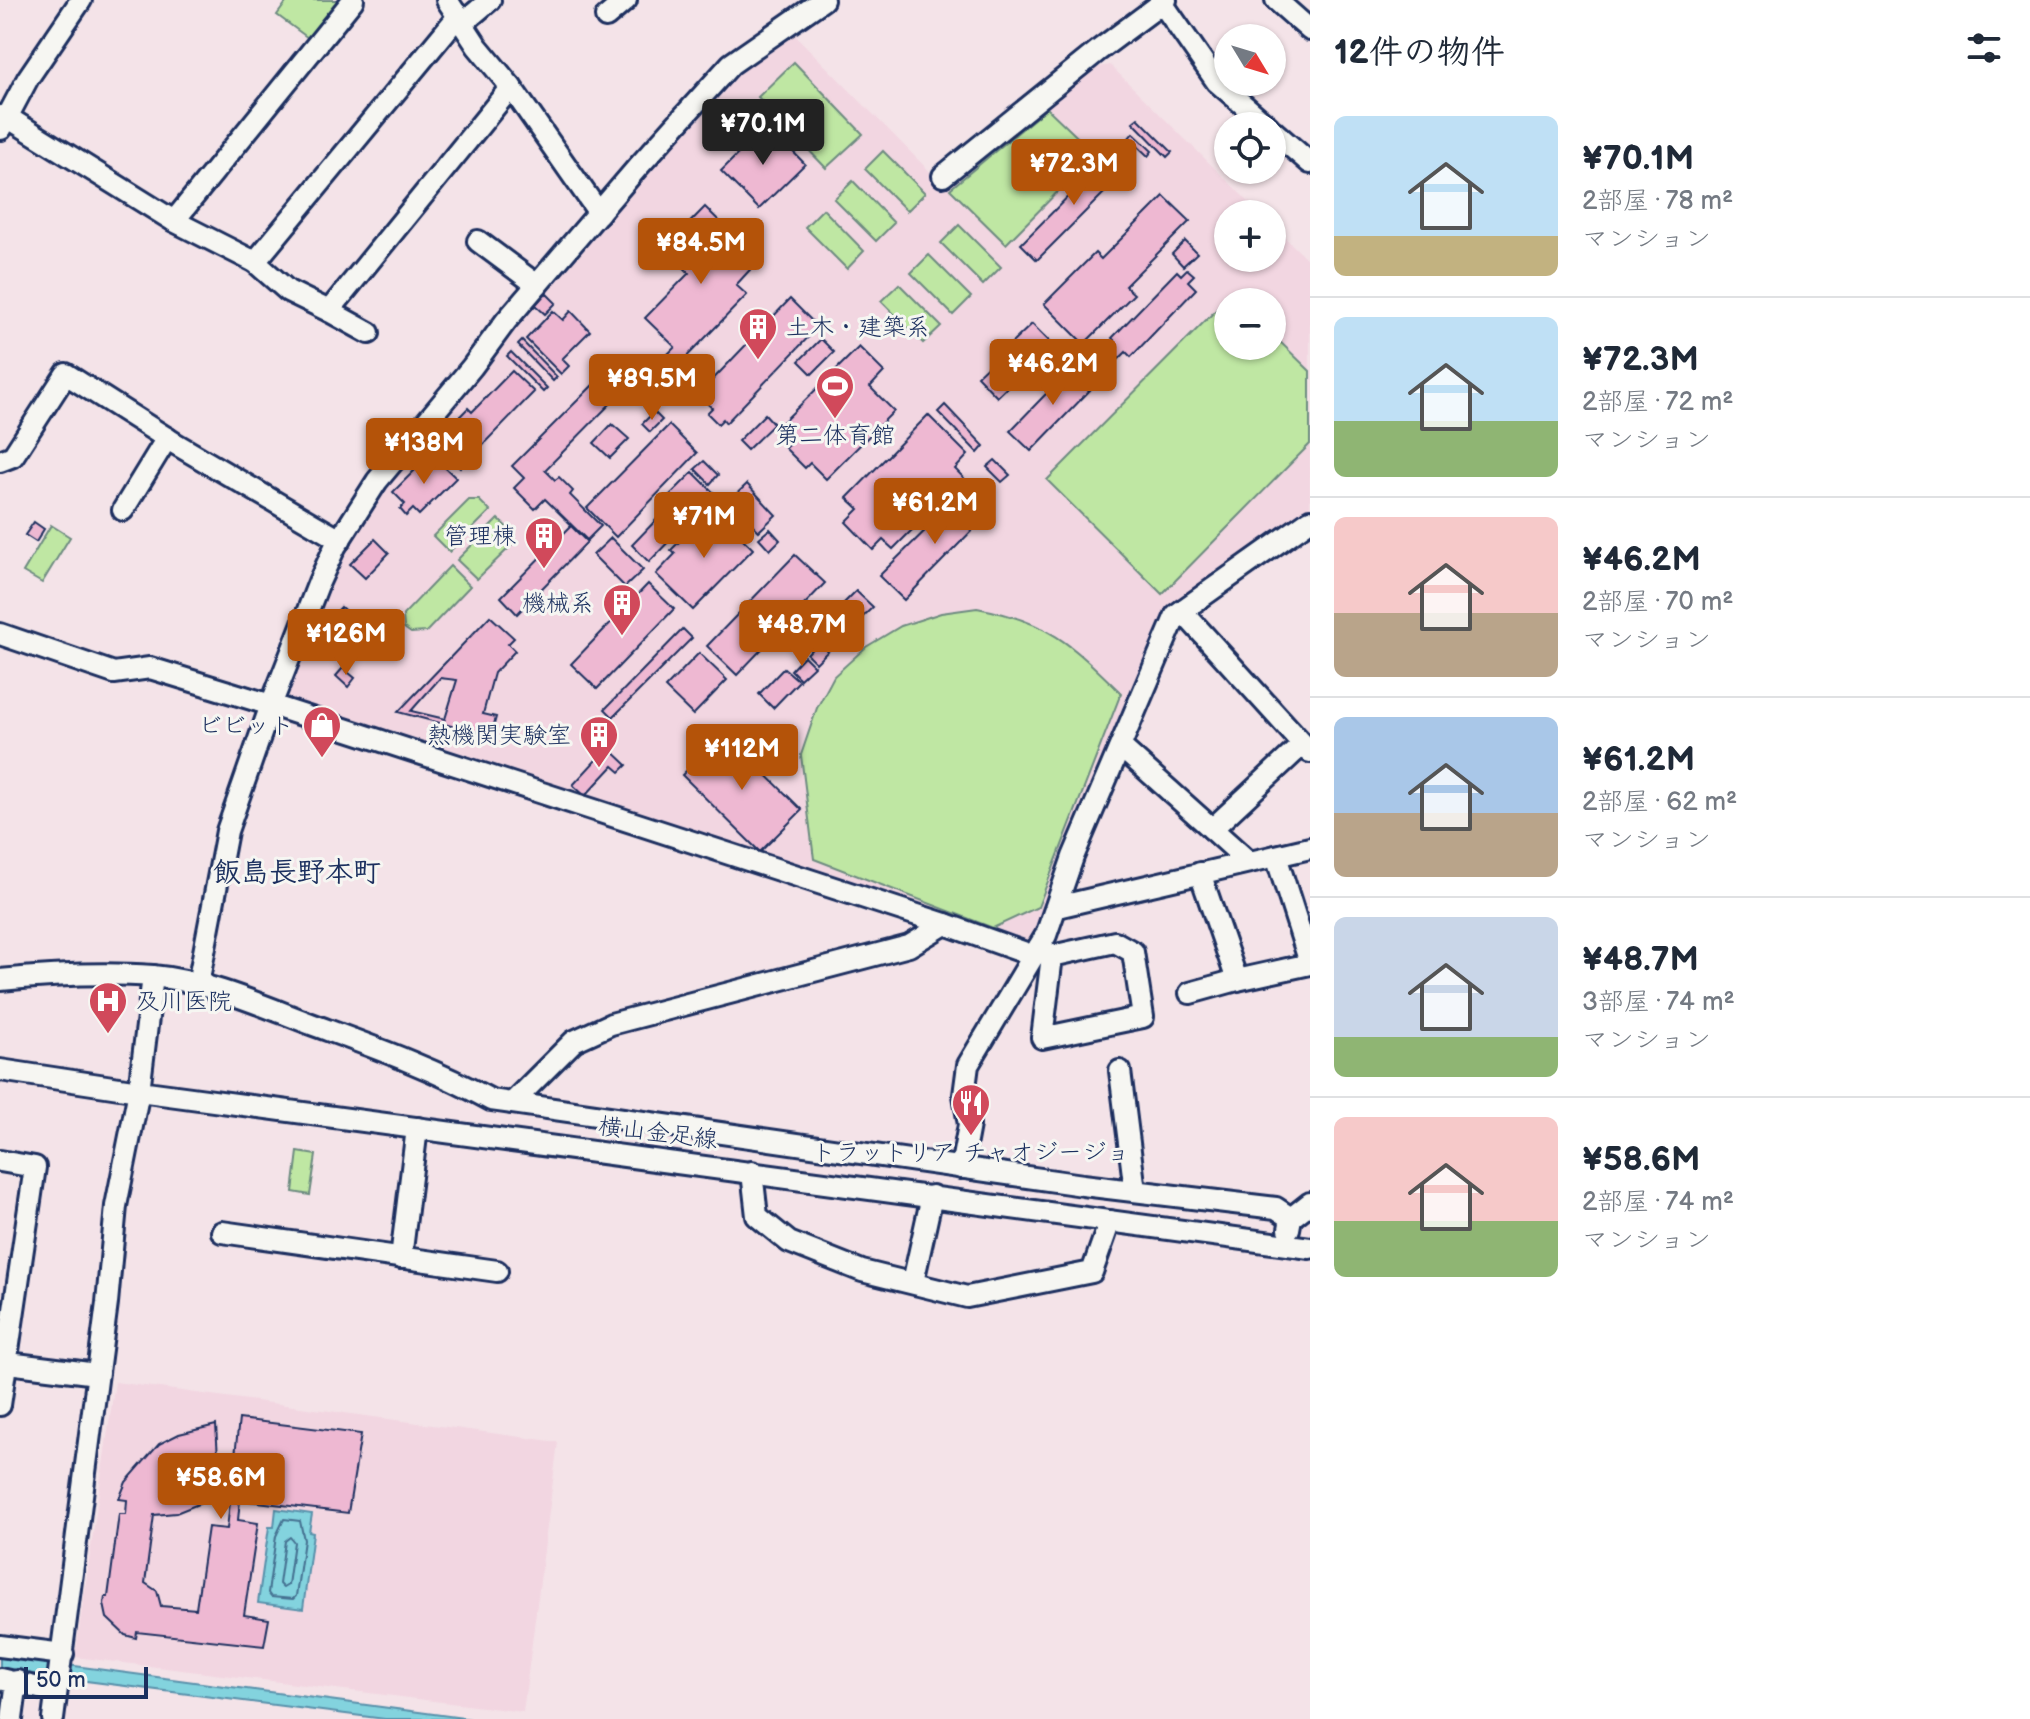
<!DOCTYPE html>
<html lang="ja">
<meta charset="utf-8">
<style>
body{margin:0;font-family:"Balsamiq Sans","Klee One",sans-serif;background:#f6f6f7;color:#1f2937;height:100vh;display:flex;flex-direction:column;font-size:30px;white-space:nowrap}
*{box-sizing:border-box;margin:0}
p{font-size:26px;color:#747a83}
.icon{flex:none;width:44px;height:44px;fill:none;stroke:currentColor;stroke-width:2;stroke-linecap:round;stroke-linejoin:round}
.map{position:relative;flex:1;overflow:hidden}
.drawer{display:flex;flex-direction:column;background:#fff;width:720px}
.drawer>*{flex:none}
.needle{width:52px;rotate:128deg}
.tools{position:absolute;left:1214px;top:24px;display:grid;gap:16px}
.tools a{display:grid;place-items:center;width:72px;height:72px;border-radius:50%;background:#fff;box-shadow:0 2px 6px #0004;font-size:40px}
.scale{position:absolute;left:24px;bottom:20px;width:124px;box-sizing:border-box;padding-left:8px;border:4px solid #1b2f5e;border-top:0;font-size:22px;line-height:28px;white-space:nowrap;color:#1b2f5e;-webkit-text-stroke:6px #f6f6f2;paint-order:stroke}
.price{position:absolute;translate:-50% -68px;padding:0 18px;border-radius:8px;background:#b45309;color:#fff;font-size:26px;line-height:52px;filter:drop-shadow(0 2px 4px #0008)}
.price::after{content:'';position:absolute;left:50%;top:48px;width:24px;height:18px;margin-left:-12px;background:inherit;clip-path:polygon(0 0,100% 0,50% 100%)}
.price.current{background:#222;color:#fff}
ul{padding:0;list-style:none}
li{display:flex;align-items:center;gap:24px;height:200px;padding:0 24px}
li+li{border-top:2px solid #e0e1e3}
li span{display:grid;place-items:center;flex:none;width:224px;height:160px;border-radius:12px;color:#555}
li>.icon{margin-inline-start:auto}
span .icon{width:96px;height:96px;fill:#fffc;stroke-width:1}
li b{font-size:34px}
h2{display:flex;justify-content:space-between;align-items:center;height:96px;padding:0 24px;font-size:34px}
main{display:flex;flex:1;min-height:0}
.map>svg:first-child{display:block}
</style>
<main>
<div class="map">
<svg width="1310" height="1719" viewBox="0 0 1310 1719">
<rect width="100%" height="100%" fill="#f4e3e8"/>
<filter id="ink" filterUnits="userSpaceOnUse"><feTurbulence type="fractalNoise" baseFrequency=".0125" numOctaves="2"/><feDisplacementMap in="SourceGraphic" scale="16" xChannelSelector="R" yChannelSelector="G"/><feConvolveMatrix kernelMatrix="1 2 1 2 8 2 1 2 1" color-interpolation-filters="sRGB"/></filter>
<g filter="url(#ink)">
<!-- built -->
<g fill="#f2d6e1" fill-rule="evenodd">
<path d="M792,32L943,185L1088,69L1110,65L1261,214H1228V258H1272V225L1310,262V513L1173,612L1112,737L1030,946L277,703L345,546L444,413L524,312L733,73ZM1228,302H1272V346H1228Z"/>
<path d="M115,1382L558,1442L523,1712L75,1657Z"/>
</g>
<!-- green -->
<g fill="#bfe7a3" stroke="#6d8b80" stroke-width="2">
<path d="M288,0H340L308,38L277,15Z"/>
<path d="M794,62L863,134L826,168L758,97Z"/>
<path d="M1047,108L1095,154L1006,244L950,189Z"/>
<path d="M883,151L925,193L907,211L865,169Z"/>
<path d="M853,181L894,223L876,241L834,199Z"/>
<path d="M823,209L864,251L847,269L805,227Z"/>
<path d="M959,225L1001,267L983,285L941,243Z"/>
<path d="M929,255L971,297L953,315L911,273Z"/>
<path d="M899,284L941,326L923,343L881,301Z"/>
<path d="M1232,294L1240,302H1228V346H1272V334L1310,371V444L1162,594L1047,480Z"/>
<path d="M469,500H479L490,511L449,552L433,536Z"/>
<path d="M498,519L512,532V545L477,579L457,560Z"/>
<path d="M51,525L70,537L42,583L23,572Z"/>
<path d="M450,566L470,586L426,632L411,633L404,628L403,615Z"/>
<path d="M977,608C1048,621 1071,644 1121,693L1038,907L993,928L814,859L801,755L817,708L834,676L866,647L901,626L941,613Z"/>
<path d="M298,1152L316,1155L310,1195L293,1192Z"/>
</g>
<!-- water -->
<g fill="#83d3de" stroke="#5991ab" stroke-width="2">
<path d="M276,1509L312,1514L309,1532L313,1533L303,1609L258,1603L269,1527H274Z"/>
<path d="M0,1656L471,1719H385L0,1670Z"/>
</g>
<g fill="none" stroke-linecap="round" stroke-linejoin="round">
<!-- shore -->
<g stroke="#457191" stroke-width="2">
<path d="M284,1519L300,1521L304,1540L296,1596L293,1599L271,1597L268,1593L276,1536Z"/>
<path d="M290,1537L294,1542L288,1585L283,1588L279,1584L285,1541Z"/>
</g>
</g>
<!-- building -->
<g fill="#eeb8d2" stroke="#1b2f5e" stroke-width="2" fill-rule="evenodd">
<path d="M1138,118L1172,152L1167,157L1133,122Z"/>
<path d="M767,125L805,164L759,209L721,171Z"/>
<path d="M1133,133L1152,151L1148,156L1129,138Z"/>
<path d="M1110,154L1126,171L1037,260L1021,244Z"/>
<path d="M1164,196L1190,221L1125,286L1134,294L1084,344L1044,304L1095,253L1101,259Z"/>
<path d="M705,207L759,260L736,285L747,295L667,377L656,366L675,347L645,318L689,273L679,262L675,266L661,252Z"/>
<path d="M1185,241L1197,253L1183,266L1172,254Z"/>
<path d="M1187,269L1194,275L1188,281L1196,289L1131,357L1126,352L1119,359L1108,349L1115,341L1112,338L1177,271L1181,275Z"/>
<path d="M546,293L556,303L545,314L535,305Z"/>
<path d="M790,299L818,327L726,423L723,419L718,424L707,413L712,408L698,395Z"/>
<path d="M553,311L563,320L571,311L590,331L562,359L569,366L561,374L526,339Z"/>
<path d="M1032,324L1052,344L997,397L977,376Z"/>
<path d="M821,339L834,352L812,374L799,361Z"/>
<path d="M522,341L557,377L553,381L518,345Z"/>
<path d="M859,347L884,372L870,387L894,411L826,479L810,463L805,468L785,448L790,443L776,429Z"/>
<path d="M511,352L547,388L543,392L507,356Z"/>
<path d="M1074,365L1080,371L1085,366L1092,372L1085,380L1093,387L1031,451L1010,431Z"/>
<path d="M512,371L534,392L460,468L434,443L468,408L472,412Z"/>
<path d="M604,374L622,392L545,470L555,480L559,477L573,491L570,495L601,526L587,540L545,499L535,509L514,488L524,478L512,466Z"/>
<path d="M945,405L984,446L978,453L938,412Z"/>
<path d="M654,412L662,420L650,432L642,424Z"/>
<path d="M765,414L774,424L747,450L738,441Z"/>
<path d="M928,415L968,455L955,469L964,478L893,549L883,540L873,550L846,522L859,509L847,498Z"/>
<path d="M612,424L629,439L610,458L594,443Z"/>
<path d="M669,425L697,453L616,537L587,508Z"/>
<path d="M431,454L456,478L419,515L413,509L406,516L400,509L405,504L393,492Z"/>
<path d="M995,460L1010,475L1002,482L987,467Z"/>
<path d="M704,461L718,475L710,484L695,469Z"/>
<path d="M693,472L713,492L680,525L660,505Z"/>
<path d="M747,484L776,515L759,531L729,501Z"/>
<path d="M982,487L987,492L983,496L994,508L904,600L879,576L944,512L950,518Z"/>
<path d="M717,513L753,549L693,610L656,574L675,554L671,550L700,521L705,525Z"/>
<path d="M659,517L676,534L649,562L632,545Z"/>
<path d="M34,522L44,529L36,542L25,535Z"/>
<path d="M571,526L587,542L517,614L501,597Z"/>
<path d="M770,529L780,540L770,550L759,538Z"/>
<path d="M611,538L643,570L625,587L593,555Z"/>
<path d="M375,539L389,553L365,578L350,564Z"/>
<path d="M795,555L825,583L737,675L707,646Z"/>
<path d="M648,584L674,609L597,689L571,664Z"/>
<path d="M856,591L873,607L850,629L834,613Z"/>
<path d="M341,607L355,620L334,643L320,630Z"/>
<path d="M490,616L514,638L508,644L515,651L494,673L483,714L496,717L493,728L480,725L478,733L398,712ZM440,678L457,680L445,719L411,711Z"/>
<path d="M836,622L846,631L833,645L823,636Z"/>
<path d="M683,629L692,638L613,717L605,709Z"/>
<path d="M820,640L829,650L816,663L807,654Z"/>
<path d="M699,653L727,680L693,715L665,688Z"/>
<path d="M804,656L814,666L800,679L791,670Z"/>
<path d="M343,668L355,678L348,687L336,676Z"/>
<path d="M784,668L799,681L773,708L759,694Z"/>
<path d="M725,734L802,810L760,852L682,775L697,760L694,757L706,745L710,749Z"/>
<path d="M608,747L627,765L620,772L613,766L585,796L573,785Z"/>
<path d="M239,1419L361,1434L348,1513L240,1500L238,1520L258,1523L244,1615L269,1619L264,1646L137,1632L136,1638L125,1635L107,1618L104,1604L105,1597H108L119,1514H126L127,1500L119,1499L126,1482L159,1444L179,1434L216,1425L218,1457L224,1459L219,1478L201,1503L176,1513L154,1515L145,1583L157,1591L161,1606L196,1609L208,1527L227,1529Z"/>
</g>
<g fill="none" stroke-linecap="round" stroke-linejoin="round">
<!-- minor casing -->
<g stroke="#1b2f5e" stroke-width="26">
<g id="minor">
<path d="M447,0L477,46L511,87L599,213"/>
<path d="M1160,0L1217,82L1268,126"/>
<path d="M1276,0L1310,30"/>
<path d="M606,17L626,0"/>
<path d="M463,23L490,0"/>
<path d="M0,116L7,117L174,221L255,262L288,291L329,311L511,87"/>
<path d="M1,129L28,78L81,0"/>
<path d="M1272,130L1310,163"/>
<path d="M943,176L1099,50L1166,0"/>
<path d="M174,221L353,0"/>
<path d="M478,241L537,285"/>
<path d="M255,262L459,15"/>
<path d="M329,311L369,333"/>
<path d="M0,461L13,456L66,374L176,444L340,540"/>
<path d="M123,510L167,438"/>
<path d="M1182,611L1310,752"/>
<path d="M0,634L114,673L150,668L271,705L945,924L1034,956"/>
<path d="M1121,747L1249,862"/>
<path d="M1212,829L1303,744"/>
<path d="M1276,856L1310,963"/>
<path d="M1200,873L1237,980L1310,964"/>
<path d="M1057,907L1310,848"/>
<path d="M1039,947L1052,956L1042,1038L1143,1017L1133,952L1115,942L1052,956"/>
<path d="M0,980C50,975 103,972 153,976C207,981 261,1005 311,1024C373,1047 433,1068 491,1100L1083,1185L1276,1208L1291,1218"/>
<path d="M198,984L227,831L271,705L319,582L335,547L377,481L472,367L506,321L637,168L731,64L823,0"/>
<path d="M1190,993L1237,980"/>
<path d="M0,1070L139,1091L1310,1248"/>
<path d="M1120,1071L1135,1191"/>
<path d="M512,1103L574,1041L611,1024L909,946L945,924"/>
<path d="M0,1161L35,1167L0,1405"/>
<path d="M961,1168L969,1125L964,1095L968,1065L1046,935L1073,857L1176,615L1310,520"/>
<path d="M752,1172L757,1216L789,1242L862,1271L967,1297L1092,1272L1110,1221"/>
<path d="M1289,1229L1291,1218L1310,1203"/>
<path d="M222,1232L497,1271"/>
<path d="M401,1258L417,1128"/>
<path d="M913,1282L932,1196"/>
<path d="M0,1362L97,1374"/>
<path d="M0,1646L63,1654"/>
<path d="M0,1679L56,1692"/>
<path d="M12,1719L17,1681"/>
<path d="M53,1719L107,1303L116,1206L139,1091L153,976"/>
</g>
</g>
<!-- minor -->
<use href="#minor" stroke="#f6f6f2" stroke-width="20"/>
</g>
</g>
<!-- icons -->
<defs>
<g id="building-pin" transform="scale(2)"><path d="M0 17L-7.5 6A9.5 9.5 0 1 1 7.5 6Z" fill="#d1495b" stroke="#f6f6f2"/><path d="M-4-6H4V6H1V3H-1V6H-4ZM-2.5-4.3h1.7v1.8h-1.7ZM.8-4.3h1.7v1.8H.8ZM-2.5-1h1.7V.8h-1.7ZM.8-1h1.7V.8H.8Z" fill="#fff"/></g>
<g id="stadium-pin" transform="scale(2)"><path d="M0 17L-7.5 6A9.5 9.5 0 1 1 7.5 6Z" fill="#d1495b" stroke="#f6f6f2"/><path d="M0-5a6.5 5 0 1 0 0 10a6.5 5 0 1 0 0-10ZM-3.5-1.8h7v3.6h-7Z" fill="#fff"/></g>
<g id="shop-pin" transform="scale(2)"><path d="M0 17L-7.5 6A9.5 9.5 0 1 1 7.5 6Z" fill="#d1495b" stroke="#f6f6f2"/><path d="M-5-2.5h2.3a2.7 3.5 0 0 1 5.4 0H5L5.5 6h-11ZM-1.5-2.5h3a1.5 2.3 0 0 0-3 0Z" fill="#fff"/></g>
<g id="hospital-pin" transform="scale(2)"><path d="M0 17L-7.5 6A9.5 9.5 0 1 1 7.5 6Z" fill="#d1495b" stroke="#f6f6f2"/><path d="M-5-5h3v3.5h4V-5h3V5h-3V1.5h-4V5h-3Z" fill="#fff"/></g>
<g id="restaurant-pin" transform="scale(2)"><path d="M0 17L-7.5 6A9.5 9.5 0 1 1 7.5 6Z" fill="#d1495b" stroke="#f6f6f2"/><path d="M-5-6h1v4h1v-4h1v4h1v-4h1v5L-1.5 .5V6h-2V.5L-5-1ZM5-6V6H3V1.5H1.5Q1.5-4 5-6Z" fill="#fff"/></g>
</defs>
<g fill-rule="evenodd">
<use href="#building-pin" x="758" y="327"/>
<use href="#stadium-pin" x="835" y="386"/>
<use href="#building-pin" x="544" y="536"/>
<use href="#building-pin" x="622" y="603"/>
<use href="#shop-pin" x="322" y="725"/>
<use href="#building-pin" x="599" y="735"/>
<use href="#hospital-pin" x="108" y="1001"/>
<use href="#restaurant-pin" x="971" y="1103"/>
</g>
<g text-anchor="middle" dominant-baseline="central" stroke-width="6" stroke-linejoin="round" paint-order="stroke">
<!-- poi labels -->
<g font-size="24" fill="#1b2f5e" stroke="#f6f6f2" text-anchor="end">
<text x="786" y="327" text-anchor="start">土木・建築系</text>
<text x="835" y="435" text-anchor="middle">第二体育館</text>
<text x="516" y="536">管理棟</text>
<text x="594" y="603">機械系</text>
<text x="294" y="725">ビビット</text>
<text x="571" y="735">熱機関実験室</text>
<text x="136" y="1001" text-anchor="start">及川医院</text>
<text x="971" y="1152" text-anchor="middle">トラットリア チャオジージョ</text>
</g>
<!-- street labels -->
<g font-size="24" fill="#1b2f5e" stroke="#f6f6f2">
<text transform="translate(658 1133) rotate(7)">横山金足線</text>
</g>
<!-- quarter labels -->
<g font-size="28" font-weight="bold" fill="#1b2f5e" stroke="#f6f6f2">
<text x="297" y="872">飯島長野本町</text>
</g>
</g>
</svg>
<div class="tools">
<a><svg class="needle" viewBox="-14 -14 28 28"><path d="M0-13l5 13h-10z" fill="#e53935"/><path d="M0 13l5-13h-10z" fill="#747a83"/></svg></a>
<a><svg class="icon" aria-label="locate" viewBox="0 0 24 24"><circle cx="12" cy="12" r="6"/><path d="M12 2v4M12 18v4M2 12h4M18 12h4"/></svg></a>
<a>+</a>
<a>−</a>
</div>
<div class="scale">50 m</div>
<b class="price current" style="left:763px;top:167px">¥70.1M</b>
<b class="price" style="left:1074px;top:207px">¥72.3M</b>
<b class="price" style="left:701px;top:286px">¥84.5M</b>
<b class="price" style="left:1053px;top:407px">¥46.2M</b>
<b class="price" style="left:652px;top:422px">¥89.5M</b>
<b class="price" style="left:424px;top:486px">¥138M</b>
<b class="price" style="left:935px;top:546px">¥61.2M</b>
<b class="price" style="left:704px;top:560px">¥71M</b>
<b class="price" style="left:802px;top:668px">¥48.7M</b>
<b class="price" style="left:346px;top:677px">¥126M</b>
<b class="price" style="left:742px;top:792px">¥112M</b>
<b class="price" style="left:221px;top:1521px">¥58.6M</b>
</div>
<section class="drawer">
<h2>12件の物件<svg class="icon" aria-label="filters" viewBox="0 0 24 24"><path d="M4 7h16M4 17h16"/><circle cx="9" cy="7" r="2"/><circle cx="15" cy="17" r="2"/></svg></h2>
<ul>
<li><span style="background:linear-gradient(#bfe0f5 75%,#c2b280 0)"><svg class="icon" aria-label="home" viewBox="0 0 24 24"><path d="M3 11l9-7 9 7M6 9v11h12V9"/></svg></span><div><b>¥70.1M</b><p>2部屋 · 78 m²</p><p>マンション</p></div></li>
<li><span style="background:linear-gradient(#bfe0f5 65%,#8fb573 0)"><svg class="icon" aria-label="home" viewBox="0 0 24 24"><path d="M3 11l9-7 9 7M6 9v11h12V9"/></svg></span><div><b>¥72.3M</b><p>2部屋 · 72 m²</p><p>マンション</p></div></li>
<li><span style="background:linear-gradient(#f6c9c9 60%,#b9a48a 0)"><svg class="icon" aria-label="home" viewBox="0 0 24 24"><path d="M3 11l9-7 9 7M6 9v11h12V9"/></svg></span><div><b>¥46.2M</b><p>2部屋 · 70 m²</p><p>マンション</p></div></li>
<li><span style="background:linear-gradient(#a9c7e8 60%,#b9a48a 0)"><svg class="icon" aria-label="home" viewBox="0 0 24 24"><path d="M3 11l9-7 9 7M6 9v11h12V9"/></svg></span><div><b>¥61.2M</b><p>2部屋 · 62 m²</p><p>マンション</p></div></li>
<li><span style="background:linear-gradient(#c9d6e8 75%,#8fb573 0)"><svg class="icon" aria-label="home" viewBox="0 0 24 24"><path d="M3 11l9-7 9 7M6 9v11h12V9"/></svg></span><div><b>¥48.7M</b><p>3部屋 · 74 m²</p><p>マンション</p></div></li>
<li><span style="background:linear-gradient(#f6c9c9 65%,#8fb573 0)"><svg class="icon" aria-label="home" viewBox="0 0 24 24"><path d="M3 11l9-7 9 7M6 9v11h12V9"/></svg></span><div><b>¥58.6M</b><p>2部屋 · 74 m²</p><p>マンション</p></div></li>
</ul>
</section>
</main>
